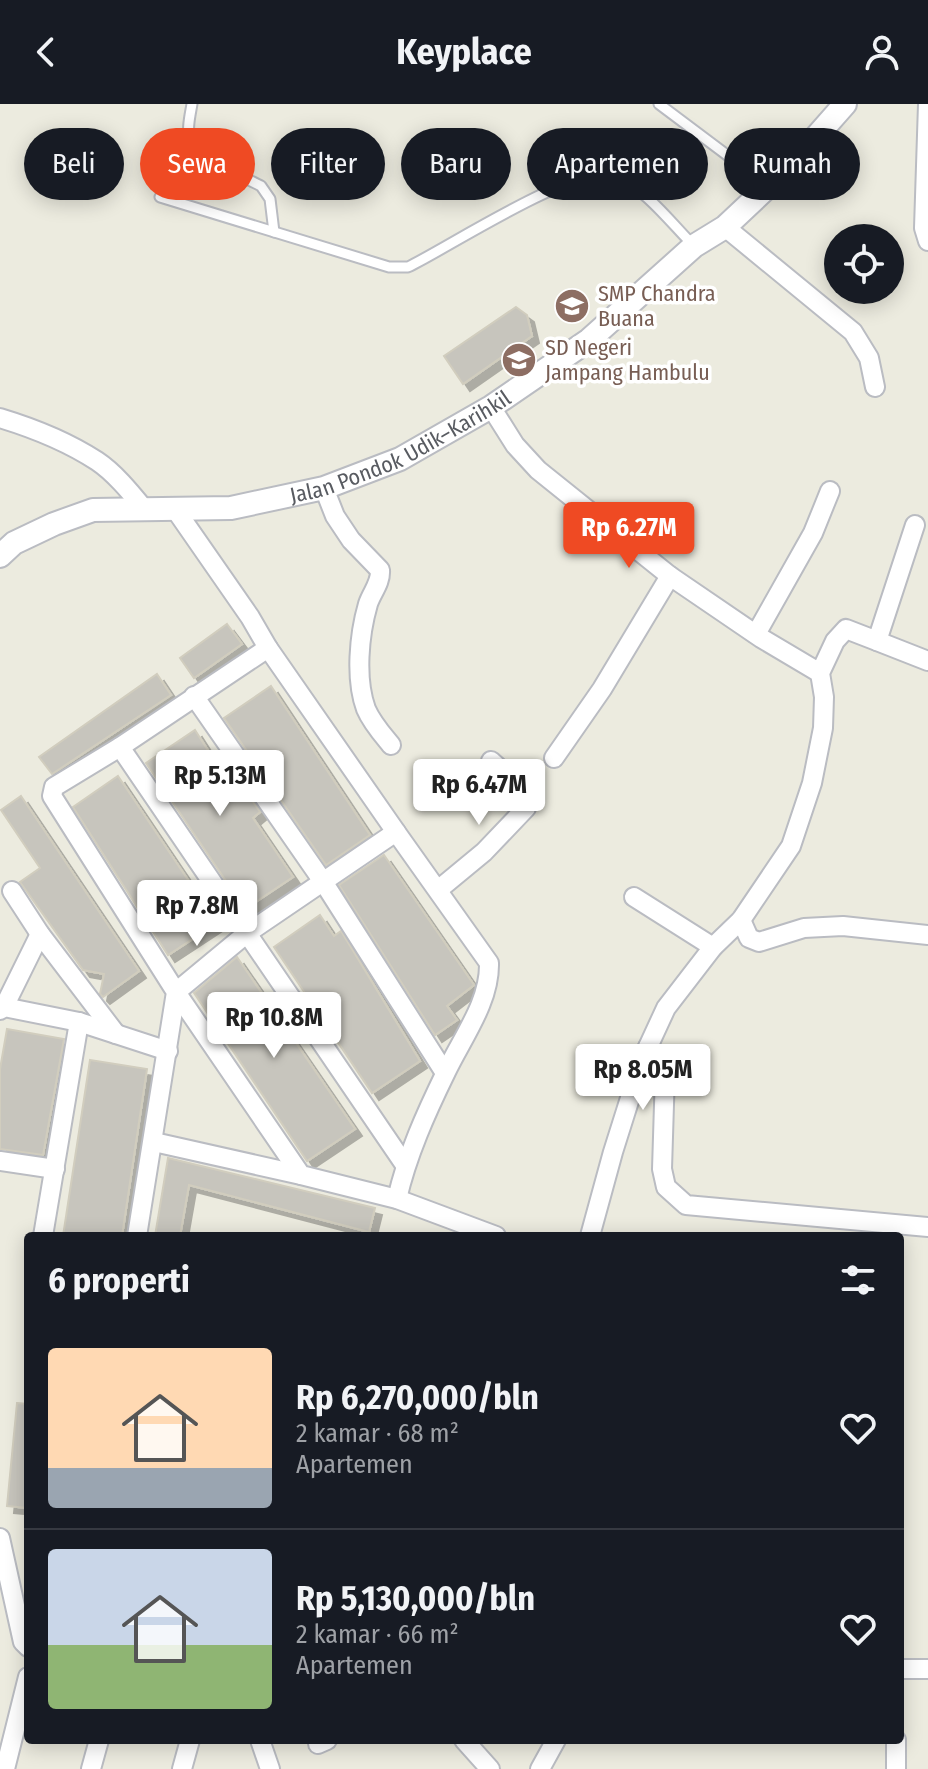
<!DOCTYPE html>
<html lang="id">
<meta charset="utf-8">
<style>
body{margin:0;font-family:"Fira Sans Condensed",sans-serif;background:#242831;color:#f1f3f6;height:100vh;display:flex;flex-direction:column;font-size:30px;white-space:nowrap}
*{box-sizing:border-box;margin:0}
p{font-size:26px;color:#9ea1a6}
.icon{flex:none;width:44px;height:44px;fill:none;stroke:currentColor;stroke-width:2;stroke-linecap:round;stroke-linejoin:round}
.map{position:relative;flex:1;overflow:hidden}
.details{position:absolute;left:24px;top:1128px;width:880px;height:512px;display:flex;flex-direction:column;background:#171b24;border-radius:8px;box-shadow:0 4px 20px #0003}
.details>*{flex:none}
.banner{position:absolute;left:24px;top:24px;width:880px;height:72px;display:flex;gap:16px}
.controls{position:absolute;left:824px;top:120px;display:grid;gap:16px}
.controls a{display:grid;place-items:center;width:80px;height:80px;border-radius:50%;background:#171b24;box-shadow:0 4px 20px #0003;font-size:40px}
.price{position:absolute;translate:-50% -68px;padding:0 18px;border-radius:8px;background:#fff;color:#222;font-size:26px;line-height:52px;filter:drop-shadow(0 2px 4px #0008)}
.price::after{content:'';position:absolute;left:50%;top:48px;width:24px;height:18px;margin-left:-12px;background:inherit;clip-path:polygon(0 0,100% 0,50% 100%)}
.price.current{background:#ef4a23;color:#fff}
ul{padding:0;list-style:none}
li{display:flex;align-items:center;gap:24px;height:200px;padding:0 24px}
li+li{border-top:2px solid #363941}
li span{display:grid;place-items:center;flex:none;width:224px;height:160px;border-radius:8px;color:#555}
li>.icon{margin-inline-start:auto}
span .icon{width:96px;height:96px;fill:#fffc;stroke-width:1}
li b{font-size:34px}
h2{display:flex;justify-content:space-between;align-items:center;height:96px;padding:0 24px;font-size:34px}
.pill{padding:0 28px;border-radius:36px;background:#171b24;box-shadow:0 4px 20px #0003;font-size:28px;line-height:72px}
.pill.current{background:#ef4a23;color:#fff}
header{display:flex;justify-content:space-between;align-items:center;height:104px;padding:0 24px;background:#171b24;font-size:36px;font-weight:700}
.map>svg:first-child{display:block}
</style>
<header><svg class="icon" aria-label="back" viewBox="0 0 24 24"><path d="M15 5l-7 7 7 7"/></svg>Keyplace<svg class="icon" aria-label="person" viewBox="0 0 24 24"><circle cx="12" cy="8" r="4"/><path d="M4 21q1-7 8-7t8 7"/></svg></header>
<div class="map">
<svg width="928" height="1665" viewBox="0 0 928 1665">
<defs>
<filter id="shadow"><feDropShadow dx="7" dy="7" stdDeviation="0" flood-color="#0004"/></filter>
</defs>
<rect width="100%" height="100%" fill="#ecebdf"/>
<!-- building -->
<g fill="#c7c5bd" stroke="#d1cdbe" stroke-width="2" filter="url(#shadow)">
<path d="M516,203L527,211L532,232L463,280L444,252Z"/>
<path d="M227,520L242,540L194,574L180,554Z"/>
<path d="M157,570L171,591L52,670L39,653Z"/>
<path d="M271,582L370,731L326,761L224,614Z"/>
<path d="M195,626L218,662L225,657L260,708L253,714L293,773L245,805L146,659Z"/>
<path d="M118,672L217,819L168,851L73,703Z"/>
<path d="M21,692L139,867L103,893L100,890L104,870L83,866L20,778L40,764L1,706Z"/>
<path d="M384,751L474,881L447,902L457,916L435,931L339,781Z"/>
<path d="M320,811L334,832L341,827L420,957L372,989L274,843Z"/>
<path d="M237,853L355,1025L307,1057L194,889Z"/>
<path d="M7,925L64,935L43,1051L0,1045V965Z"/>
<path d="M90,956L147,965L122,1132H63Z"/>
<path d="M168,1054L375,1104L369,1128L189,1081L180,1132H155Z"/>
<path d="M17,1299L28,1300V1404L7,1402Z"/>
</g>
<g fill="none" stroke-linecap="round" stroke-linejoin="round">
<!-- service casing -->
<g stroke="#babcc2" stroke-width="13">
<g id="service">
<path d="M192,0C190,12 186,27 191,38C198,55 244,73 261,82L270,95L274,128"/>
<path d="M659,0L768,82"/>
<path d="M160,93L389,163H408C448,144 578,58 615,72C646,85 671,119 694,142"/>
</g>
</g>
<!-- minor casing -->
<g stroke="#babcc2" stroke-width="22">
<g id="minor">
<path d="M928,0L924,124L928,137"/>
<path d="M725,123L853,228L869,254L875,283"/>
<path d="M491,303L515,341L538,366L670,472L761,534L820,569"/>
<path d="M0,314C33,324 68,338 97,357C115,369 131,389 145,406"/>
<path d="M324,384L335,412L351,436L380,466C381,479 372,488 368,500C359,531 355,575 366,605C372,619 382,630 391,641"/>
<path d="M756,530L813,429L830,387"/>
<path d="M877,537L928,557"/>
<path d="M268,544L396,728L246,830L176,888L301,1071L397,1095L496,1132"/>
<path d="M194,592L324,779L445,969"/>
<path d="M120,643L405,1061"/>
<path d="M554,654L602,585L670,472"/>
<path d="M396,728L489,859C490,898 462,934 446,968C426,1009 407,1051 397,1095"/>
<path d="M438,786L484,748L526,704L528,697L523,686L491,657"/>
<path d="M12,787L40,830L116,930"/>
<path d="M634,793L713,843"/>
<path d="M741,816L749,834L759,838L804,824L843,822L928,831"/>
<path d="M4,903L40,830"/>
<path d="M0,906L4,903L79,918L168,947"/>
<path d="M648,943L665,968L662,1065L666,1083L686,1101L928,1123"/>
<path d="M154,1038L301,1071"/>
<path d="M0,1057L55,1065"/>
<path d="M43,1132L79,918"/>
<path d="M137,1132L176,888L52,692L54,683L120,643L268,544L250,513L175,405"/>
<path d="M590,1132L613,1048L642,956L666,904L713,843L741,816L791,742L812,679L823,624L824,593L820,569L835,537L846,525L877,537L915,421"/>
<path d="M0,1434L23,1538L28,1543"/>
<path d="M900,1565H928"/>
<path d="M260,1636L270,1665"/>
<path d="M464,1636L490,1665"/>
<path d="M318,1640L327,1636"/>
<path d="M5,1665L28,1573"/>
<path d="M91,1665L99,1636"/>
<path d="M182,1665L190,1636"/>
<path d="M540,1665L556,1636"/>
<path d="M896,1665V1636"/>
</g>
</g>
<!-- tertiary casing -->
<g stroke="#babcc2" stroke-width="26">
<g id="tertiary">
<path id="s1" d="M0,452L14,439L54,420L93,406L231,404L324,384L400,355L491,303L589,236L694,142L725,123L793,59L845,0"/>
</g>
</g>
<!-- service -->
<use href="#service" stroke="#fff" stroke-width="9"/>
<!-- minor -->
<use href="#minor" stroke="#fff" stroke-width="18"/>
<!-- tertiary -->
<use href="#tertiary" stroke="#fff" stroke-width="22"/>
</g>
<!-- icons -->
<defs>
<g id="school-disc" transform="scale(1.8)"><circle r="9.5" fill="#8d6e63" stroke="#fff"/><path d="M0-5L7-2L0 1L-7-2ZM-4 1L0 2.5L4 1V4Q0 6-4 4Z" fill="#fff"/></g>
</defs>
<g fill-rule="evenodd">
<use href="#school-disc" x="572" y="202"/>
<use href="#school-disc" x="519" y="256"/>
</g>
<g text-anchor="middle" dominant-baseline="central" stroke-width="7" stroke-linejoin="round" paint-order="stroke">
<!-- education labels -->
<g font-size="22" fill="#785e54" stroke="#fff" text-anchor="start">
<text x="598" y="189">SMP Chandra<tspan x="598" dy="25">Buana</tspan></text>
<text x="545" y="243">SD Negeri<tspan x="545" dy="25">Jampang Hambulu</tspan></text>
</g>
<!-- street labels -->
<g font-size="22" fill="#585b61" stroke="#fff">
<text stroke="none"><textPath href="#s1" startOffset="424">Jalan Pondok Udik–Karihkil</textPath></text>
</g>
</g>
</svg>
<div class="controls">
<a><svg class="icon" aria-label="locate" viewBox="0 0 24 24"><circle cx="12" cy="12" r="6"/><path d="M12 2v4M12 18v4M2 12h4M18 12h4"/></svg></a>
</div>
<b class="price current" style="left:629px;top:466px">Rp 6.27M</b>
<b class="price" style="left:220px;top:714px">Rp 5.13M</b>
<b class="price" style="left:479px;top:723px">Rp 6.47M</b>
<b class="price" style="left:197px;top:844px">Rp 7.8M</b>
<b class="price" style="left:274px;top:956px">Rp 10.8M</b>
<b class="price" style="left:643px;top:1008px">Rp 8.05M</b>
<div class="banner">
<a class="pill">Beli</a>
<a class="pill current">Sewa</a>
<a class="pill">Filter</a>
<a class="pill">Baru</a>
<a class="pill">Apartemen</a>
<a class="pill">Rumah</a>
</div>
<section class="details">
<h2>6 properti<svg class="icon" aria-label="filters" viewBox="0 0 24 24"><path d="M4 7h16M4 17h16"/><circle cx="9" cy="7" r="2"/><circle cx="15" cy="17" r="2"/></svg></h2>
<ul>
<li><span style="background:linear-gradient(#ffd9b3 75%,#9aa5b1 0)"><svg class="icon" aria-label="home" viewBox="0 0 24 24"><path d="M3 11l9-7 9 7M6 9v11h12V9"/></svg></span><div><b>Rp 6,270,000/bln</b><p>2 kamar · 68 m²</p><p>Apartemen</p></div><svg class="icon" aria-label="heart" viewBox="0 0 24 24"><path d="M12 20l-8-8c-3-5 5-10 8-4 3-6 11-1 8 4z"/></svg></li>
<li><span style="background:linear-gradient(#c9d6e8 60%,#8fb573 0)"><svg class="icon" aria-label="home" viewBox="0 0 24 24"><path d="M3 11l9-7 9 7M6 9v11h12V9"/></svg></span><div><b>Rp 5,130,000/bln</b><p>2 kamar · 66 m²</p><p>Apartemen</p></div><svg class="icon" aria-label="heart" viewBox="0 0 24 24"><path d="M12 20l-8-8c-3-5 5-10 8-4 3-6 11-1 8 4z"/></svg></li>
</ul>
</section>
</div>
